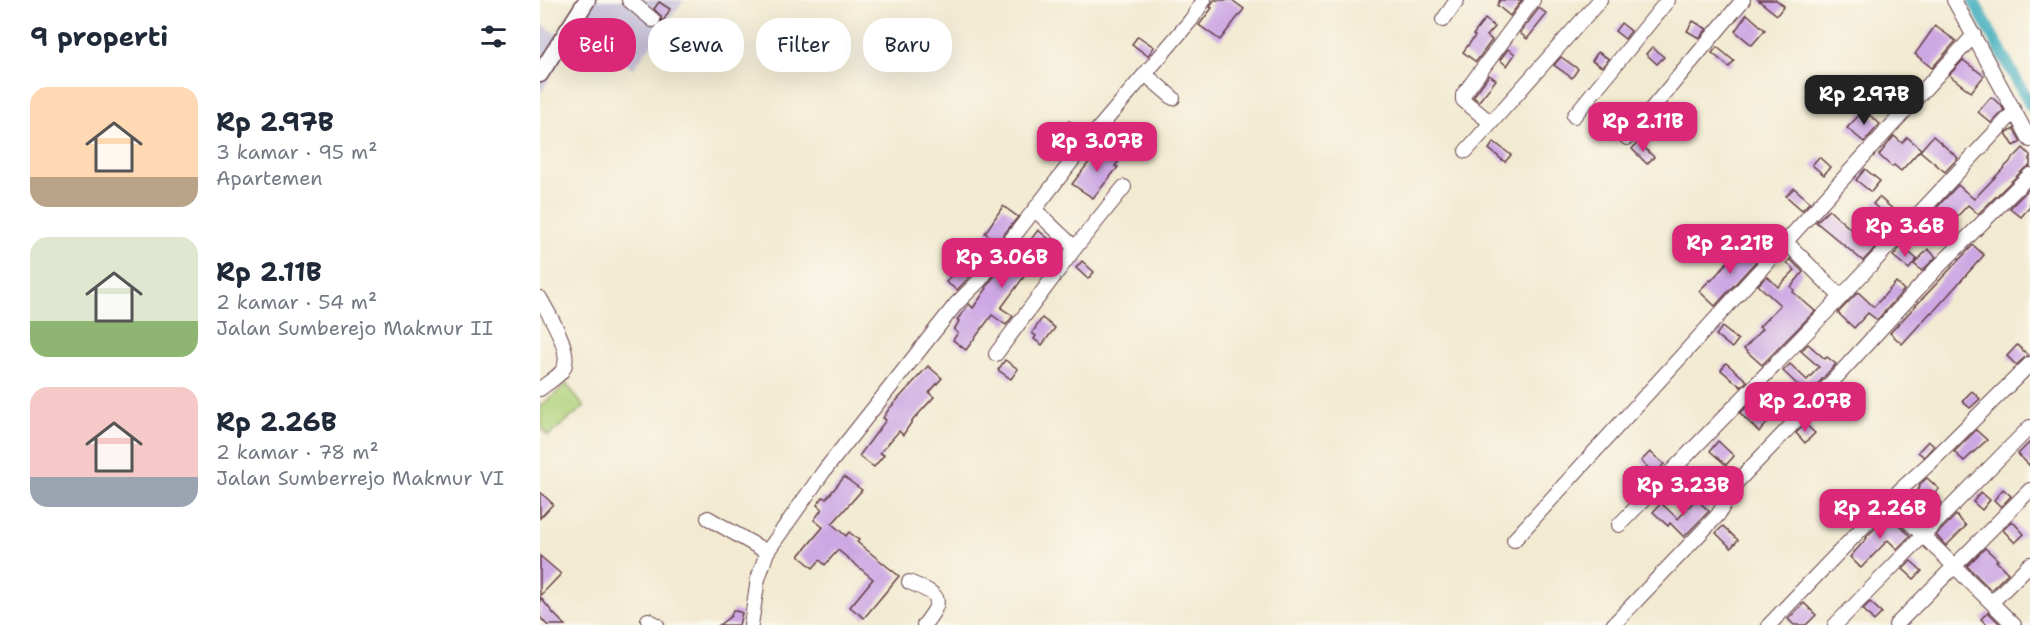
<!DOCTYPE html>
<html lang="id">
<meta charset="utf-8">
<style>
body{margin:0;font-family:"Shantell Sans",sans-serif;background:#f6f6f7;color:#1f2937;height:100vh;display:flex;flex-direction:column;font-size:22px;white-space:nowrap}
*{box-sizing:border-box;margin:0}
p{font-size:20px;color:#747a83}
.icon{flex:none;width:33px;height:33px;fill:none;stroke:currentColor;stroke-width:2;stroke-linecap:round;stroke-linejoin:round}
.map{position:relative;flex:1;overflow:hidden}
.side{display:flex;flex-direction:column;background:#fff;width:540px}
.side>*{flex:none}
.guide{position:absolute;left:18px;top:18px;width:570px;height:54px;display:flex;gap:12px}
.price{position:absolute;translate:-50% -51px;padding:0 14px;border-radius:12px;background:#db2777;color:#fff;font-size:20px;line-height:39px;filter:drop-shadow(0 2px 3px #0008)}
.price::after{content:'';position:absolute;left:50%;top:36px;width:18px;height:14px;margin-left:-9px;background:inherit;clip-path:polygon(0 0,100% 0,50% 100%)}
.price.selected{background:#222;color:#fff}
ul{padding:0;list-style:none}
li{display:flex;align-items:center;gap:18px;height:150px;padding:0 30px}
li span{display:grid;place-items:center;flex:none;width:168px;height:120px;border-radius:18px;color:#555}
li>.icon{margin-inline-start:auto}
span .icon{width:72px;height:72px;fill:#fffc;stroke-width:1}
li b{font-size:26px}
h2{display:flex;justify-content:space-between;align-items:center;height:72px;padding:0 30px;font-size:26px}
.pill{padding:0 21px;border-radius:24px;background:#fff;box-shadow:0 6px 24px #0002;font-size:21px;line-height:54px}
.pill.selected{background:#db2777;color:#fff}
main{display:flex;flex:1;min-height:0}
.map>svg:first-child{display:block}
</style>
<main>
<section class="side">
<h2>9 properti<svg class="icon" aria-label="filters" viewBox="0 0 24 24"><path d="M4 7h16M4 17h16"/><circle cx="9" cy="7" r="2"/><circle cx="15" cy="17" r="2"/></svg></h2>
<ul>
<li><span style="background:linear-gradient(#ffd9b3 75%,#b9a48a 0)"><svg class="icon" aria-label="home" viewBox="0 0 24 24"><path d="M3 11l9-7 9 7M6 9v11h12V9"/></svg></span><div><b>Rp 2.97B</b><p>3 kamar · 95 m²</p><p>Apartemen</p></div></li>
<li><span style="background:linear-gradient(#dfe7d0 70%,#8fb573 0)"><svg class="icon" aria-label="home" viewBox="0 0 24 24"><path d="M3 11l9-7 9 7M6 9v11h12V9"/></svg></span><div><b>Rp 2.11B</b><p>2 kamar · 54 m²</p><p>Jalan Sumberejo Makmur II</p></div></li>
<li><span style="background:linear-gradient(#f6c9c9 75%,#9aa5b1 0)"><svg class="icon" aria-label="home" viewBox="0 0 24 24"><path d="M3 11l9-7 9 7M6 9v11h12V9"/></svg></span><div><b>Rp 2.26B</b><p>2 kamar · 78 m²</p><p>Jalan Sumberrejo Makmur VI</p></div></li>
</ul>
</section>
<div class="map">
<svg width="1490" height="625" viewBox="0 0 1490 625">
<rect width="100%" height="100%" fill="#fbf7ec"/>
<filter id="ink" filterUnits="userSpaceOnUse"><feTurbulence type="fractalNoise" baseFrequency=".0167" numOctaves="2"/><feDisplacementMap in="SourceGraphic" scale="12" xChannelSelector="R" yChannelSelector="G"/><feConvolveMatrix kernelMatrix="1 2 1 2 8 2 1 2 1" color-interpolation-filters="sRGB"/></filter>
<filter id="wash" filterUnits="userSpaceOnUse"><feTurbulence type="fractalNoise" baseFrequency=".008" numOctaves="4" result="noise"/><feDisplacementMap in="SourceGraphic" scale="24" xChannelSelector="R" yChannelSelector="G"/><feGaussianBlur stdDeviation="1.35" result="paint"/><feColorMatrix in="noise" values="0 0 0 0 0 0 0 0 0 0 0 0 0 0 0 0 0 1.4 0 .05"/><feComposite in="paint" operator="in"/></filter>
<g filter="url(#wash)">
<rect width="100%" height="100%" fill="#f2ead1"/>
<!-- industrial -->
<path fill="#c6c0da" d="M38,0H144L93,69L37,32L0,94V23L18,35Z"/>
<!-- green -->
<path fill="#afd27b" stroke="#7c7853" stroke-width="1.5" d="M27,384L44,407L8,436L0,426V406Z"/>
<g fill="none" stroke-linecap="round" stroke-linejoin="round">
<!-- canal -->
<path stroke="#3fadbd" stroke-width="12" d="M1433,0L1490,105"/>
</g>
<g id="blocks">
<!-- building -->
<g fill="#cda7e3">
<path d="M674,0H692L704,9L680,40L659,25L672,8L670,7Z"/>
<path d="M960,0H982L970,16L957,5Z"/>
<path d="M1218,0H1236L1244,6L1237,15Z"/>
<path d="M119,2L130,9L122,23L121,16L114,9Z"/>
<path d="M999,8L1007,14L987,39L980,33Z"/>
<path d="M1207,14L1225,30L1212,45L1195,31Z"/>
<path d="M945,19L955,27L947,36L952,40L936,62L923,52L935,36L933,35Z"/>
<path d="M1153,21L1167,29L1159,38L1147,31Z"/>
<path d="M1081,23L1091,31L1085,39L1075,31Z"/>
<path d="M1395,26L1416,41L1392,68L1375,54Z"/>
<path d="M598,36L614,47L608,56L592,44Z"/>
<path d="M1112,47L1124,57L1117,64L1106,54Z"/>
<path d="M1177,47L1194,61L1189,67L1172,53Z"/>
<path d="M968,49L975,54L967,66L960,60Z"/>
<path d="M1058,52L1069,59L1062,67L1052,61Z"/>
<path d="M1021,57L1038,69L1032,78L1014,65Z"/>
<path d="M1423,60L1444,76L1431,92L1409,75Z"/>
<path d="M949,75L956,80L939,101L933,97Z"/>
<path d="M1347,85L1363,99L1358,105L1341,91Z"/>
<path d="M1451,97L1461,105L1464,110L1451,123L1438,112Z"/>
<path d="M1324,110L1340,124L1324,142L1307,128Z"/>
<path d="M529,121L544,132L528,151L516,142Z"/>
<path d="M1474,129L1481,142L1474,146L1466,133Z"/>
<path d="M1354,136L1362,143L1367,137L1381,149L1361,171L1354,165L1352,167L1339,155Z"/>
<path d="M1393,136L1418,158L1405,172L1380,151Z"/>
<path d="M954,142L971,155L965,162L949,149Z"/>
<path d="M1098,142L1114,157L1107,164L1092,149Z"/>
<path d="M1483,148L1490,155V166L1484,169L1438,214L1428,205L1399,236L1383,222L1418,185L1434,199Z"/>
<path d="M572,149L582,157L575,166L578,167L553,198L532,184L557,152L565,158Z"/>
<path d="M1279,157L1290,167L1284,175L1272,165Z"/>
<path d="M1325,169L1340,181L1331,192L1316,180Z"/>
<path d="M1254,188L1270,202L1262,210L1246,196Z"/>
<path d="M1490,188V207L1481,217L1470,208Z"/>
<path d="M1339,197L1355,211L1349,218L1333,204Z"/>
<path d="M463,206L478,217L458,242L445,233Z"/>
<path d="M1289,210L1315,233L1325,222L1344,238L1323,261L1276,222Z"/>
<path d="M498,230L522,250L514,261L502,252L461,308L473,316L466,325L452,315L426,350L413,340L418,333L414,330L419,321L417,320L429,304L433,308L447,288L446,287L478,245L484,249Z"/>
<path d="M1204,243L1220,257L1175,306L1159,291L1170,280L1171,281Z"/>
<path d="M1433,245L1444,255L1392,313L1391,312L1362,344L1350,333Z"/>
<path d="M1361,246L1377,259L1369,269L1353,256Z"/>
<path d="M1388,249L1396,257L1382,271L1374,264Z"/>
<path d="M424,258L438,268L417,290L406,282Z"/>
<path d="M1250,259L1263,272L1251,287L1254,290L1253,292L1275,311L1222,365L1204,349L1222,329L1219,327L1240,305L1218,285L1227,276L1238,287L1255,270L1247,263Z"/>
<path d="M542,261L554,272L548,279L536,268Z"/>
<path d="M1356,282L1364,290L1337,320L1328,313L1314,328L1298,313L1318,292L1334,307Z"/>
<path d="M502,318L515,328L502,345L494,339L496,336L492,333Z"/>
<path d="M1182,327L1198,340L1192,348L1176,335Z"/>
<path d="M1268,344L1285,359L1287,357L1296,364L1261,402L1253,394L1260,387L1243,371L1250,364L1267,380L1279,367L1261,351Z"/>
<path d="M1477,345L1488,355L1476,365L1467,356Z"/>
<path d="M465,360L478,369L471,379L458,370Z"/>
<path d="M1186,363L1207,381L1201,387L1181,370Z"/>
<path d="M388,366L402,378L389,393L394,397L373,420L363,435L359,431L340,453L344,455L334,467L319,456L346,420L343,418L349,409Z"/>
<path d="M1432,391L1440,399L1430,408L1422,401Z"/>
<path d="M1221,404L1234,416L1219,432L1200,413L1208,406L1213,411Z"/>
<path d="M1265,424L1275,433L1265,443L1256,433Z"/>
<path d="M1436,430L1447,440L1424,461L1414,452Z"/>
<path d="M1178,441L1194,456L1186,465L1170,451Z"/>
<path d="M1388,441L1394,446L1384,457L1378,452Z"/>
<path d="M1490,442V466L1478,454Z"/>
<path d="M1110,452L1124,464L1115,474L1101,461Z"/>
<path d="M304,477L322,490L292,524L306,536L309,532L319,540L317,542L359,576L324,618L310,607L333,579L298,550L285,565L280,560L273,568L259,556L283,527L274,520L282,509L277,505L283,497L286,499Z"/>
<path d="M1387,478L1399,489L1394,494L1402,503L1396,510L1387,500L1379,509L1368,500L1380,487L1379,485Z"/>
<path d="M1463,489L1471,496L1461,507L1454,500Z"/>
<path d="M0,492L13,504L0,518Z"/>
<path d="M1441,492L1450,500L1442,510L1433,502Z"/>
<path d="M1156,499L1169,511L1144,537L1130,523L1128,526L1113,512L1121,503L1138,519Z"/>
<path d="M1349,515L1370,536L1357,549L1348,540L1321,568L1310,557L1327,538L1326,537Z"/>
<path d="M1416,515L1426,526L1406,546L1396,535Z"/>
<path d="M1472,521L1484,534L1475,543L1463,530Z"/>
<path d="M1183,526L1198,540L1191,548L1176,533Z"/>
<path d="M1445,548L1458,560L1456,561L1468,573L1451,590L1427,566Z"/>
<path d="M0,556L21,574L0,596Z"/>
<path d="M1371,561L1382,571L1374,579L1363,569Z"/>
<path d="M0,597L14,614L25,625H7L0,617Z"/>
<path d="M1330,602L1342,613L1334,621L1323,609Z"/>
<path d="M1264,603L1276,615L1266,625H1254L1248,619Z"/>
<path d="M193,610L202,613L199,625H179L191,616Z"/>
<path d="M1448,612L1461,625H1447L1441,619Z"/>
</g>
</g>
</g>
<g filter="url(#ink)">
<use href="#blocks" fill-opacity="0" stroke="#633d44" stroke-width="1.5"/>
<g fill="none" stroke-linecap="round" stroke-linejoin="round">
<!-- minor casing -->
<g stroke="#633d44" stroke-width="16">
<g id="minor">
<path d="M89,0L113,20"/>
<path d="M1414,0L1490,140"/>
<path d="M903,20L917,0"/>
<path d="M605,74L633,98"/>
<path d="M1034,116L1128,0"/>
<path d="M951,123L1060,0"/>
<path d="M1087,138L1203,0"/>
<path d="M926,151L951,123L923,100V95L993,0"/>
<path d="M1246,242L1301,297"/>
<path d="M535,248L584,187"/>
<path d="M0,298C9,315 35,354 22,371C17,378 7,383 0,389"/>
<path d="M456,354L535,248L495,210"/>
<path d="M1348,501L1474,625"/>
<path d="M168,518L227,552"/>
<path d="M1079,525L1301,297L1474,112"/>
<path d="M974,540L1434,35"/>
<path d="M369,582C399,595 406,597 384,625"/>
<path d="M1452,602L1490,564"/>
<path d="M108,620L117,625"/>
<path d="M211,625L218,579L227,552L284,471L416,304L440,280L542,148L651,20L664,0"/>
<path d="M1073,625L1178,515L1197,482L1266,410L1395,270L1490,175"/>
<path d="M1229,625L1348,501L1390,463L1490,364"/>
<path d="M1295,625L1490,427"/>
<path d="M1356,625L1490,490"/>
</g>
</g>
<!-- tertiary casing -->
<g stroke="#633d44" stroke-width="19">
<path id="tertiary" d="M0,74L47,0"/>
</g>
<!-- minor -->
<use href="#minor" stroke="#fff" stroke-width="14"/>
<!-- tertiary -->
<use href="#tertiary" stroke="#fff" stroke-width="16"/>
</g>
</g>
</svg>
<b class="price selected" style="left:1324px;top:126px">Rp 2.97B</b>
<b class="price" style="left:1103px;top:153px">Rp 2.11B</b>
<b class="price" style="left:557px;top:173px">Rp 3.07B</b>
<b class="price" style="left:1365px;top:258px">Rp 3.6B</b>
<b class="price" style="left:1190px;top:275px">Rp 2.21B</b>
<b class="price" style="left:462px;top:289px">Rp 3.06B</b>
<b class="price" style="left:1265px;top:433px">Rp 2.07B</b>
<b class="price" style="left:1143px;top:517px">Rp 3.23B</b>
<b class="price" style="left:1340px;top:540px">Rp 2.26B</b>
<div class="guide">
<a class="pill selected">Beli</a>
<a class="pill">Sewa</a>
<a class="pill">Filter</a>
<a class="pill">Baru</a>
</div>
</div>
</main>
